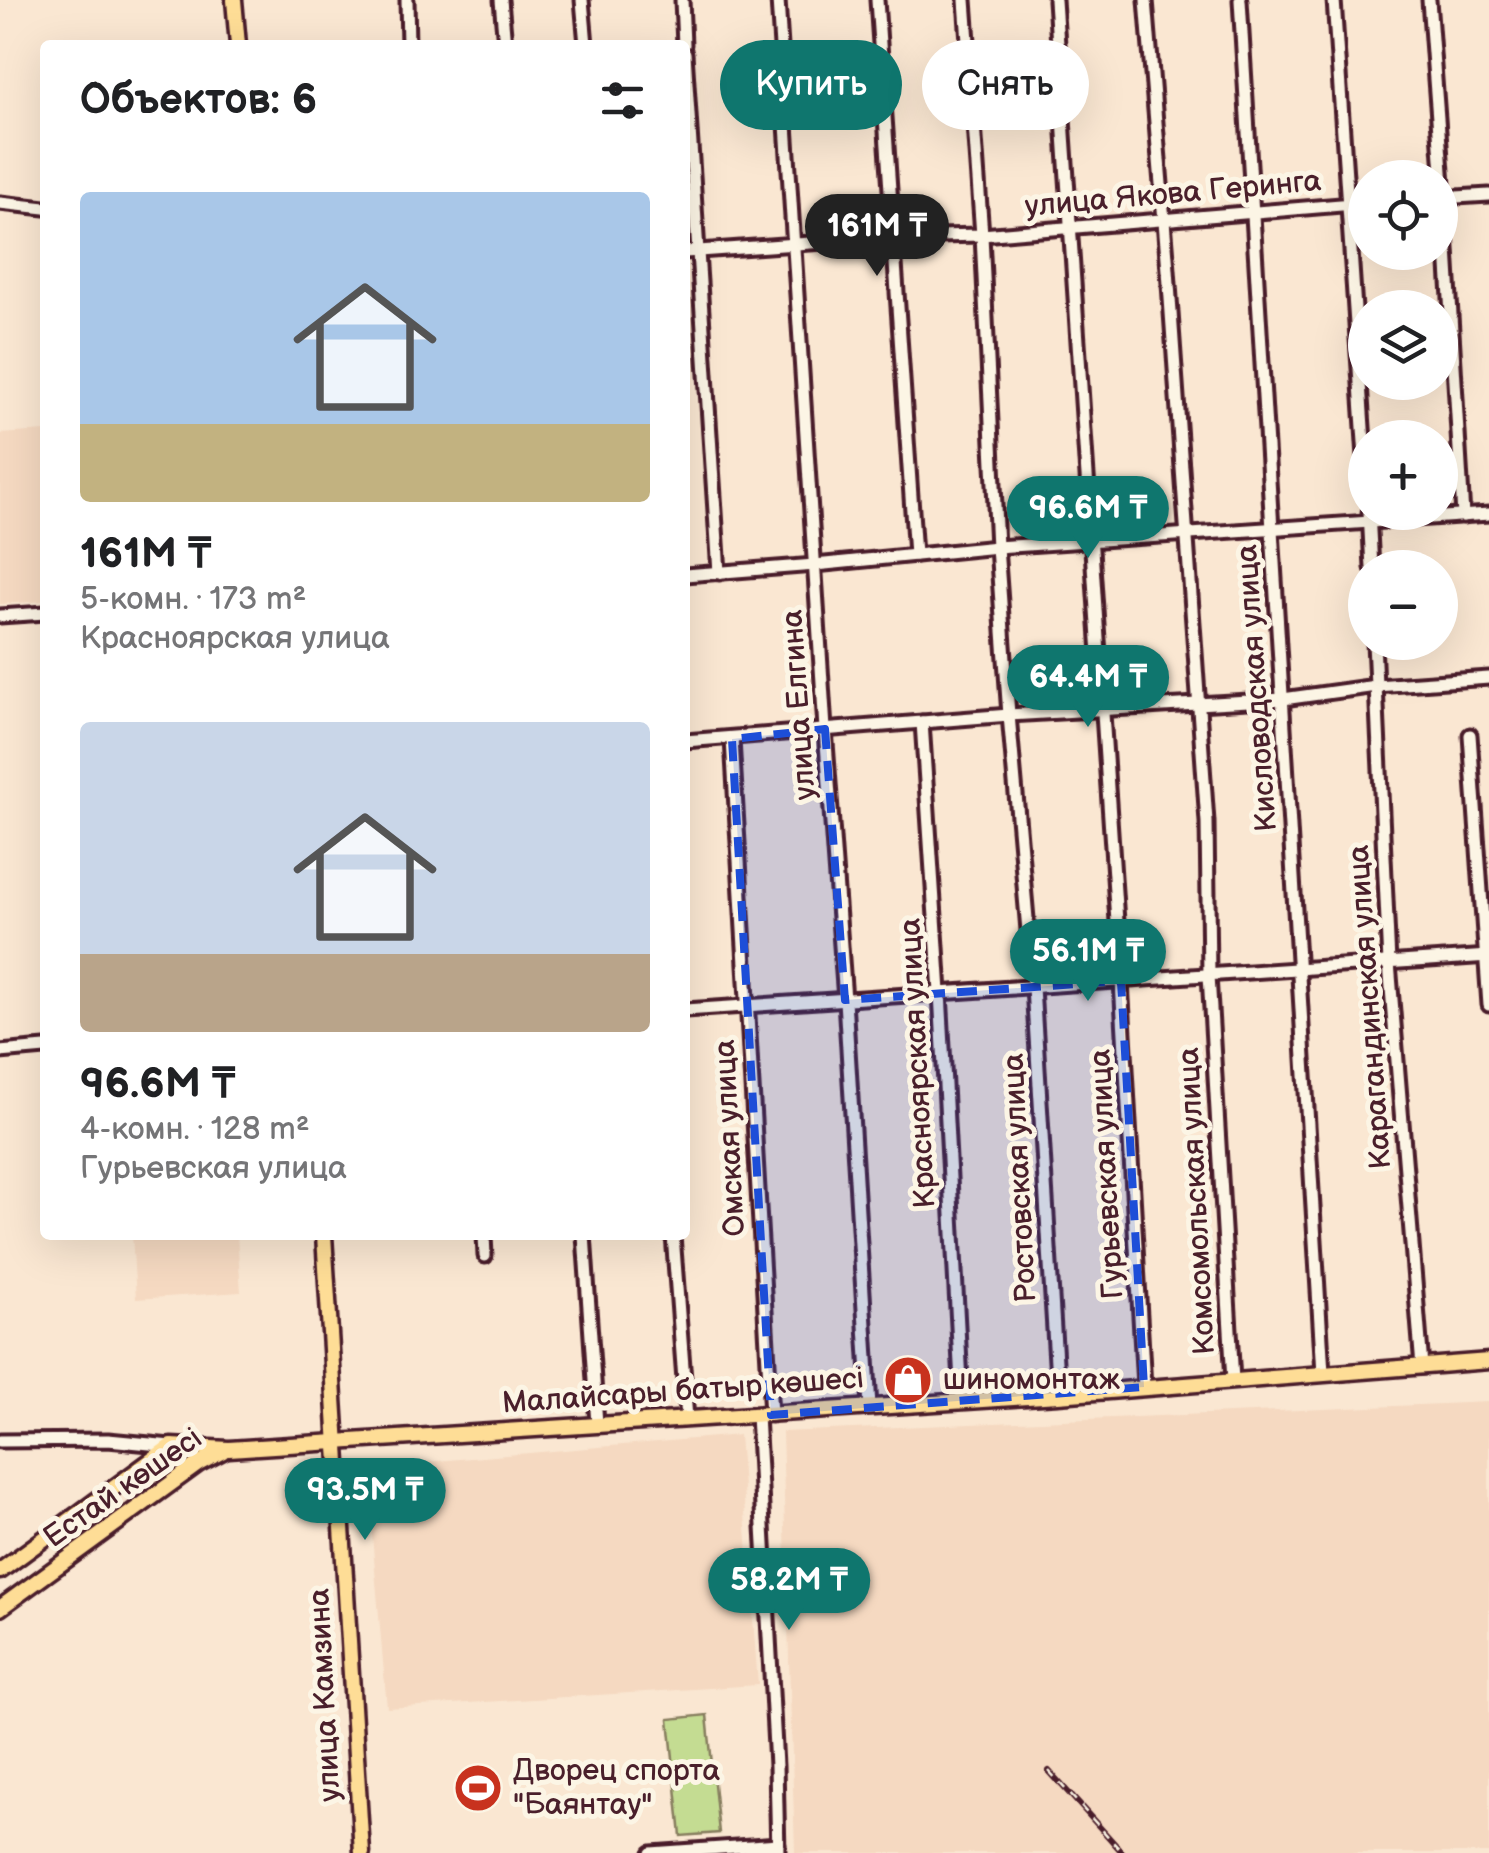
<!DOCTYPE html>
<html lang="ru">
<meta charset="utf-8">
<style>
body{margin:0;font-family:"Balsamiq Sans",sans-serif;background:#f2f2f2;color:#202124;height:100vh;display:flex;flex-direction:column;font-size:38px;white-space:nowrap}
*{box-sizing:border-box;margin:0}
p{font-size:32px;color:#757577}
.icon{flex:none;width:55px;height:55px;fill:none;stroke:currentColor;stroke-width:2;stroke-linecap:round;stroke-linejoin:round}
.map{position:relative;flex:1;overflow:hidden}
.sheet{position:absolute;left:40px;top:40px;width:650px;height:1200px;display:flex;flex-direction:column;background:#fff;border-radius:10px;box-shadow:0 10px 40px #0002}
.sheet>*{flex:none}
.top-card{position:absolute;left:720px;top:40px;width:618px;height:90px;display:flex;gap:20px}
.fabs{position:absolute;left:1348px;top:160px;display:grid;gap:20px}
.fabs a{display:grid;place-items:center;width:110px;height:110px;border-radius:50%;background:#fff;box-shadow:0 10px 40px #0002;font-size:50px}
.price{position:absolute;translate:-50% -85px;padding:0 22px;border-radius:35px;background:#0f766e;color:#fff;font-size:32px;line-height:65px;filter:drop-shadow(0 2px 5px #0008)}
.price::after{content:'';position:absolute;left:50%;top:60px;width:30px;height:22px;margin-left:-15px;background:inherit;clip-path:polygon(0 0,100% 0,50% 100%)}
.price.on{background:#222;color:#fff}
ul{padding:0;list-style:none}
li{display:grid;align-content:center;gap:20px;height:530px;padding:0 40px}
li span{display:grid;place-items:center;height:310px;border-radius:10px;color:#555}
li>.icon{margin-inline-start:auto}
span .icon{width:180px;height:180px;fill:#fffc;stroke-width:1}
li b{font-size:42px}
h2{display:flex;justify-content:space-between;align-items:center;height:120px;padding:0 40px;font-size:42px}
.chip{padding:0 35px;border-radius:45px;background:#fff;box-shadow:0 10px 40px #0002;font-size:35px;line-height:90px}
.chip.on{background:#0f766e;color:#fff}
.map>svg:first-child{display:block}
</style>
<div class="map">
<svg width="1489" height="1853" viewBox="0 0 1489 1853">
<rect width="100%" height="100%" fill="#fae7d2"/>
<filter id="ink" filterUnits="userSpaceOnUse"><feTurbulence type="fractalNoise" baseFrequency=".01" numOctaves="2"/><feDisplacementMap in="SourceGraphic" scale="20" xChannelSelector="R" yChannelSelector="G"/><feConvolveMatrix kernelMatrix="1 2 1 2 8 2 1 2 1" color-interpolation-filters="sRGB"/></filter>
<g filter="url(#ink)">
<!-- built -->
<g fill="#f5d9c1">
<path d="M45,431V601L0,604V434Z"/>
<path d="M132,1235H237L241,1292L136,1299Z"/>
<path d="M1489,1402V1853H795L782,1432Z"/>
<path d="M739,1435L758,1685L387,1708L366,1467Z"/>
</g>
<!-- green -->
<path fill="#c4dc92" stroke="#877e5e" stroke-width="2.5" d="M707,1715L719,1833L681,1836L669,1719Z"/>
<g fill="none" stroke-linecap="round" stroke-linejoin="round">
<!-- minor casing -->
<g stroke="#4a1f2b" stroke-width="19">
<g id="minor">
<path d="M407,0L408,45"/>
<path d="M501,0L505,45"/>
<path d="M582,0L586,45"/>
<path d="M682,0L684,45"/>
<path d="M778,0L825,729L845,1000L870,1407"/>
<path d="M877,0L915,555"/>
<path d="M965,0L982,235L997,547L1009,715L1033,987L1058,1395"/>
<path d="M1055,0L1121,981L1144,1387"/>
<path d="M1146,0L1168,270L1207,822L1209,975L1233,1381"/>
<path d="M1240,0L1323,1373"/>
<path d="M1334,0L1365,457"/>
<path d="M1429,0L1444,198L1463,516"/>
<path d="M685,53L719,573"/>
<path d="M1440,198L1489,195"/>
<path d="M0,203L45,208"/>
<path d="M685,252L894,237L982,235L1365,203"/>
<path d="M1369,512L1372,568"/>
<path d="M685,575L815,565L997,547L1489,514"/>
<path d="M0,616L45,613"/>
<path d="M1374,642L1389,963L1422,1367"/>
<path d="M922,722L940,992L962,1401"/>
<path d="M1470,735L1489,1005"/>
<path d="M732,739L771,1415"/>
<path d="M685,741L1009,715L1283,699L1376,686L1489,678"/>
<path d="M685,1010L1489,956"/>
<path d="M0,1052L45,1048"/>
<path d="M484,1235L485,1256"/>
<path d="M584,1235L597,1424"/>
<path d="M673,1235L687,1419"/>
<path d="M757,1415L776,1766L778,1853"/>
<path d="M0,1441L108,1440L171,1446"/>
<path d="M651,1853L778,1844"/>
</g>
</g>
<!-- major casing -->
<g stroke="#4a1f2b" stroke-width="21">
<g id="major">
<path d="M234,0L238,45"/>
<path d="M324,1235L362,1853"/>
<path d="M0,1571L171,1446L229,1449L1058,1395L1489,1361"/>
<path d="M0,1608L198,1464L223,1451"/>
</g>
</g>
<!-- minor -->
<use href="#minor" stroke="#fcf5e5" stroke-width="11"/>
<!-- major -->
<use href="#major" stroke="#fedd96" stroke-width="14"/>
<!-- rail casing -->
<g stroke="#4a1f2b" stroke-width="6">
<path id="rail" d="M1049,1771L1123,1853"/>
</g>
<!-- rail -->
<use href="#rail" stroke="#fcf5e5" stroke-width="2.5" stroke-dasharray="8" stroke-linecap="butt"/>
</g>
</g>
<!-- marked area -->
<path fill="#1d4ed8" fill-opacity="0.2" stroke="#1d4ed8" stroke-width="8" stroke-dasharray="20 12" stroke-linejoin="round" d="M825,729L845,1000L1121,981L1144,1387L771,1415L732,739Z"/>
<!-- icons -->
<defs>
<g id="shop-disc" transform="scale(2.5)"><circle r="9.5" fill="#c8321e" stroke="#fcf5e5"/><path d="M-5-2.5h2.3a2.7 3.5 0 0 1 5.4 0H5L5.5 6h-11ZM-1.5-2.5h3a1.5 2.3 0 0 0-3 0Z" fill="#fff"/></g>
<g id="stadium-disc" transform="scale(2.5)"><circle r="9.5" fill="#c8321e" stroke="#fcf5e5"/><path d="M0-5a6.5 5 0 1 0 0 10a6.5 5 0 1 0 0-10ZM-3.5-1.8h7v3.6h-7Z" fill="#fff"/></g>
</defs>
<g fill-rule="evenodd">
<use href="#shop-disc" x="908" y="1380"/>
<use href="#stadium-disc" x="478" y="1788"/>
</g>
<g text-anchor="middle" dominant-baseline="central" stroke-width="10" stroke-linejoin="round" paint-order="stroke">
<!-- street labels -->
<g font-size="30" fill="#4a1f2b" stroke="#fcf5e5">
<text transform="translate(1173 194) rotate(-5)">улица Якова Геринга</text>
<text transform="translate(1257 688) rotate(-94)">Кисловодская улица</text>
<text transform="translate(799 705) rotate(-94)">улица Елгина</text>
<text transform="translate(1370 1007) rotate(-94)">Карагандинская улица</text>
<text transform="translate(918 1063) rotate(-93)">Красноярская улица</text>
<text transform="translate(730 1138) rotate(-93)">Омская улица</text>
<text transform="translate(1107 1174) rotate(-93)">Гурьевская улица</text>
<text transform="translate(1020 1178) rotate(-93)">Ростовская улица</text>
<text transform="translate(1197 1201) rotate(-93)">Комсомольская улица</text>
<text transform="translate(683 1391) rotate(-4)">Малайсары батыр көшесі</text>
<text transform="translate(123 1488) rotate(-35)">Естай көшесі</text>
<text transform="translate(325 1695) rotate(-93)">улица Камзина</text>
</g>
<!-- poi labels -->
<g font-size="30" fill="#4a1f2b" stroke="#fcf5e5" text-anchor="start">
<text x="943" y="1380">шиномонтаж</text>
<text x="513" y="1771">Дворец спорта<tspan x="513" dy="34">"Баянтау"</tspan></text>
</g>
</g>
</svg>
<div class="fabs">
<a><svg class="icon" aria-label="locate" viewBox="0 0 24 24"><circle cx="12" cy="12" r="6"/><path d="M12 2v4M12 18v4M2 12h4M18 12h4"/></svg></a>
<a><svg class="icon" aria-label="layers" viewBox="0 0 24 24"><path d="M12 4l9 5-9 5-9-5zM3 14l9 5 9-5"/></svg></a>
<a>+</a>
<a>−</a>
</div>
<b class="price on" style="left:877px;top:279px">161M ₸</b>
<b class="price" style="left:1088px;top:561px">96.6M ₸</b>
<b class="price" style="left:1088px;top:730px">64.4M ₸</b>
<b class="price" style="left:1088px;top:1004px">56.1M ₸</b>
<b class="price" style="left:365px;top:1543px">93.5M ₸</b>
<b class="price" style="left:789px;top:1633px">58.2M ₸</b>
<div class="top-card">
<a class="chip on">Купить</a>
<a class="chip">Снять</a>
</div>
<section class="sheet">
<h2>Объектов: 6<svg class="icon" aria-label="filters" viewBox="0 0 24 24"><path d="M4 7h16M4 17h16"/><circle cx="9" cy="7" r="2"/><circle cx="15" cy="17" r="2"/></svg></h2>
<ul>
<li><span style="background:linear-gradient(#a9c7e8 75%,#c2b280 0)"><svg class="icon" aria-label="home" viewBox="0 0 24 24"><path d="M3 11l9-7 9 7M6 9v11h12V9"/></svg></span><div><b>161M ₸</b><p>5-комн. · 173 m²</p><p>Красноярская улица</p></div></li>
<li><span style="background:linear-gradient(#c9d6e8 75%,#b9a48a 0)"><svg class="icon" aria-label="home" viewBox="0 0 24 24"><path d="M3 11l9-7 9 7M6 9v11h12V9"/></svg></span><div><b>96.6M ₸</b><p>4-комн. · 128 m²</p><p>Гурьевская улица</p></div></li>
</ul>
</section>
</div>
